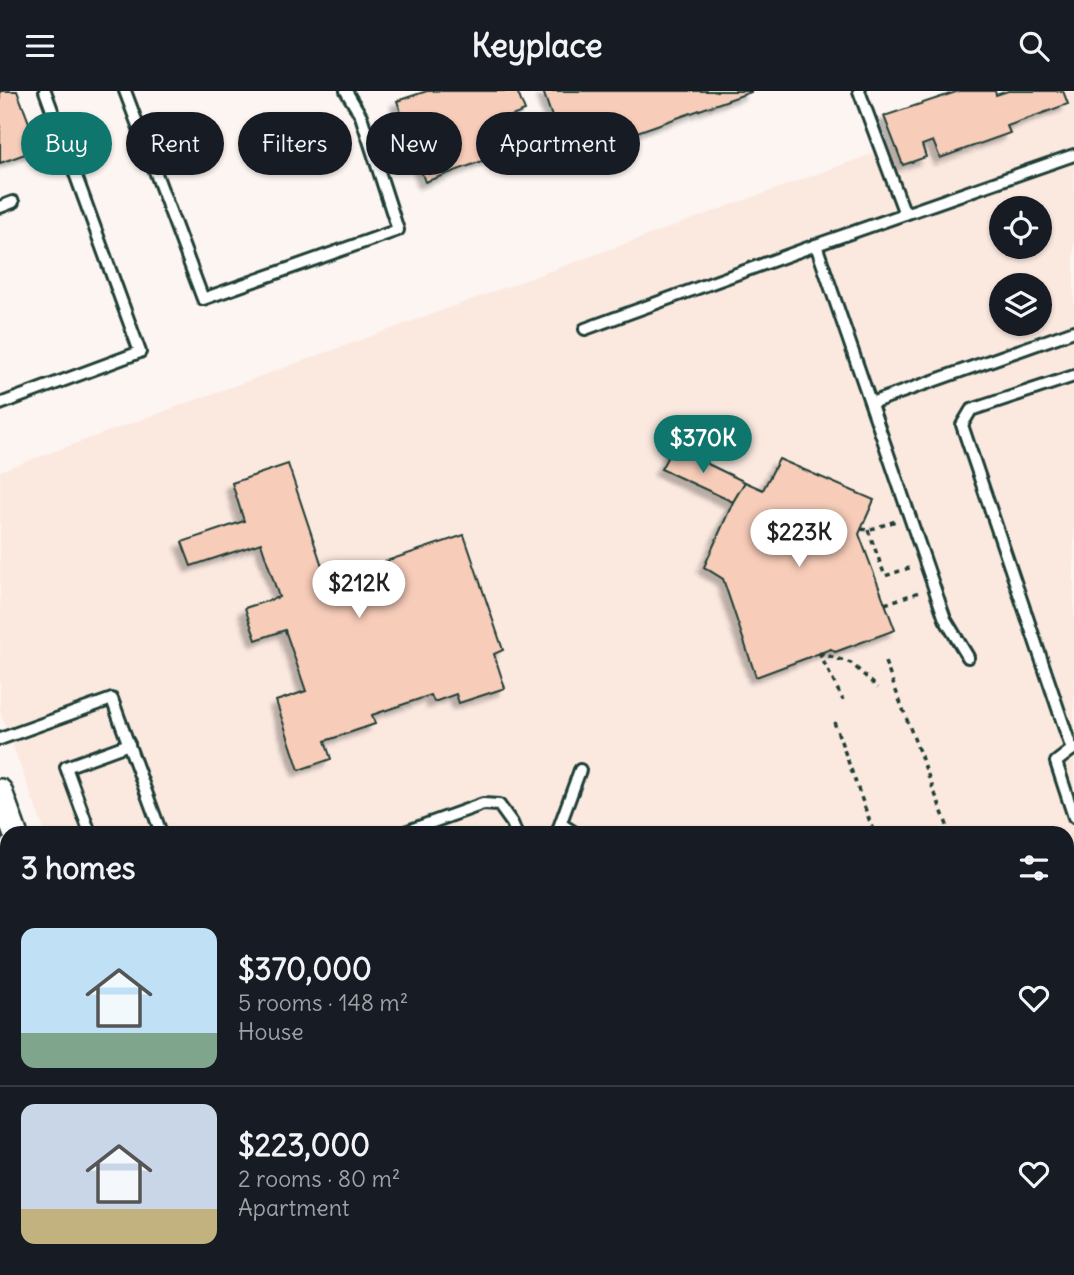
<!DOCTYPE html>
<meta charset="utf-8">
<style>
body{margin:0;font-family:Delius,sans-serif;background:#242831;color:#f1f3f6;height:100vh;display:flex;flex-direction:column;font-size:26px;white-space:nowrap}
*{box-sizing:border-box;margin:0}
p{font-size:23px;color:#9ea1a6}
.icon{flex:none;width:38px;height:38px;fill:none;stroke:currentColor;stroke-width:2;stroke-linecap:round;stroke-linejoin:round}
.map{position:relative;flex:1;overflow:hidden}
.sheet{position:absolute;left:0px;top:735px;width:1074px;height:450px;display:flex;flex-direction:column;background:#171b24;border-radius:21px 21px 0 0;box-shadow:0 2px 5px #0004}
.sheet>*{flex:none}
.banner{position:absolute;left:21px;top:21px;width:700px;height:63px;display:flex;gap:14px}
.buttons{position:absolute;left:989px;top:105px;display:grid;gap:14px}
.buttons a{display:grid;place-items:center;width:63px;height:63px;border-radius:50%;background:#171b24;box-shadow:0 2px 5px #0004;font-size:35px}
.price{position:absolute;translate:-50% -60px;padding:0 16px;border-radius:24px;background:#fff;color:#222;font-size:23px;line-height:46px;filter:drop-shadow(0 2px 4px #0008)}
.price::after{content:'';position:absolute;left:50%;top:42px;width:21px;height:16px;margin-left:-10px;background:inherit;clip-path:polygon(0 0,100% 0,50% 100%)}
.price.selected{background:#0f766e;color:#fff}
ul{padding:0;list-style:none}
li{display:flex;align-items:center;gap:21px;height:175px;padding:0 21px}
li+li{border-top:2px solid #363941}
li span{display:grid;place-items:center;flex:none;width:196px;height:140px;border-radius:14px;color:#555}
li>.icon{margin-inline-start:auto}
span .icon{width:84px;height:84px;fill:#fffc;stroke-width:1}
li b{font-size:30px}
h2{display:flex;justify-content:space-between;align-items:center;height:84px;padding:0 21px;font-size:30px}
.pill{padding:0 24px;border-radius:32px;background:#171b24;box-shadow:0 2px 5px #0004;font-size:24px;line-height:63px}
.pill.selected{background:#0f766e;color:#fff}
header{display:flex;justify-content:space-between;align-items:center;height:91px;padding:0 21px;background:#171b24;font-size:32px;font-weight:700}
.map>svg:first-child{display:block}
</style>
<header><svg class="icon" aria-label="menu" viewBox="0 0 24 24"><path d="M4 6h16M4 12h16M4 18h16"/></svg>Keyplace<svg class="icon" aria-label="search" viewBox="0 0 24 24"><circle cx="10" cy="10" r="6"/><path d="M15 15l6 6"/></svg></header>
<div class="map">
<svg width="1074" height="1184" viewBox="0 0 1074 1184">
<defs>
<filter id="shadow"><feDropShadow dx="-6" dy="6" stdDeviation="2" flood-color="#0004"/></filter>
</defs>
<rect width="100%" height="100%" fill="#fdf5f1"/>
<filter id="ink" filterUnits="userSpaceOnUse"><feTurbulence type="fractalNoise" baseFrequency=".0143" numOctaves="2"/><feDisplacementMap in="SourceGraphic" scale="14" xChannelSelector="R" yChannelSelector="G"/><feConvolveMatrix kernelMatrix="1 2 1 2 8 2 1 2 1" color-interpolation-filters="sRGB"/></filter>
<g filter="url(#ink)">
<!-- built -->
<g fill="#fbe9e0" fill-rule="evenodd">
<path d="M1045,0H1074V901L1068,903V742H45L0,620V380ZM1001,117H1040V156H1001ZM1001,194H1040V233H1001Z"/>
<path d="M0,819L7,838V1178H131L133,1184H0Z"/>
<path d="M1074,1034V1184H645L663,1178H1068V1036Z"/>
<path d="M207,1178H275L257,1184H210Z"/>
</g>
<!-- building -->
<g fill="#f7ccb9" stroke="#1f3d34" stroke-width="2" filter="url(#shadow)">
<path d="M0,0H17L39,58L0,72Z"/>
<path d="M427,0H517L525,20L496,31L507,61L425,91L397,10Z"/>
<path d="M543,0H751V1L566,66Z"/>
<path d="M959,0H995L996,4L1008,0H1063L1068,13L1007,35L1010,42L940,67L933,50L922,54L926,66L903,74L884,25Z"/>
<path d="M673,356L745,391L733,411L661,378Z"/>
<path d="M779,368L874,409L859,443L895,539L835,561L831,558L756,586L723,488L704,476L733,411L745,391L763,399Z"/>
<path d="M288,373L327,490L464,444L503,559L494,563L505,597L459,612L456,603L434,611L431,604L372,624L375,633L325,650L331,668L299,679L276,610L306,600L285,539L256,549L245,517L279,506L261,452L191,475L182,451L244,430L232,392Z"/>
<path d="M0,1118L7,1136V1178H23L25,1184H0Z"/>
</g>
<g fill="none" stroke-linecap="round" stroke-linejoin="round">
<!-- lane casing -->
<g stroke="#1f3d34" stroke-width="16">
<g id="lane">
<path d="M125,0L203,208L398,139L361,25L346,0"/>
<path d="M859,0L905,123"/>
<path d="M0,116L13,111"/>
<path d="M816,154L945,528L968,566"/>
<path d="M585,238L816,154L1074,64"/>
<path d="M871,312L1074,240"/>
<path d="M0,313L140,261L45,0"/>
<path d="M0,648L112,608L161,742"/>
<path d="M1074,657L1056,671L1074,726"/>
<path d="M1072,659L962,334L971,319L1074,285"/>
<path d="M561,733L575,742"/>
<path d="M90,742L66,676L129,653"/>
<path d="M402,742L483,713L499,714L512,732L516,742"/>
<path d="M557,742L580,679"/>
<path d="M0,755L7,752"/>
<path d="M0,912L7,931"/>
<path d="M1068,1089L1074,1087"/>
<path d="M97,1178L100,1184"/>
<path d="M638,1178L640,1184"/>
<path d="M682,1178L685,1184"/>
<path d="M846,1178L848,1184"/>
<path d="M876,1178L879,1184"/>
<path d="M113,1184L130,1178"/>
</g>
</g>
<!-- street casing -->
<g stroke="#1f3d34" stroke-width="28">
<g id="street">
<path d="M0,700L15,742"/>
<path d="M173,1178L175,1184"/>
</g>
</g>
<!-- primary casing -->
<g stroke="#1f3d34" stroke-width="40">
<g id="primary">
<path d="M1068,934L1074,932"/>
<path d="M1068,1007L1074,1004"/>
<path d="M355,1184L373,1178"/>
<path d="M561,1184L579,1178"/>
</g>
</g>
<!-- path -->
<g stroke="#1f3d34" stroke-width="3.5" stroke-dasharray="5 5" stroke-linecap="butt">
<path d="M861,438L868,439L896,430"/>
<path d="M868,439L885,485L912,476"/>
<path d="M885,513L919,501"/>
<path d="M819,562L851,572L878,597"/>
<path d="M819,562L843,609"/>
<path d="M885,571L950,742"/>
<path d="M834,631L874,742"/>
</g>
<!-- lane -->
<use href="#lane" stroke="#fff" stroke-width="10"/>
<!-- street -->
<use href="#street" stroke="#fff" stroke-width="23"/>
<!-- primary -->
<use href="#primary" stroke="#fff" stroke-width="35"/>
</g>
</g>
</svg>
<div class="buttons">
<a><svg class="icon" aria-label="locate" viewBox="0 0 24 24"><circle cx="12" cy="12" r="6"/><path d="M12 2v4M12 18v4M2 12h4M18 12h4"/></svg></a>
<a><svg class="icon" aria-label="layers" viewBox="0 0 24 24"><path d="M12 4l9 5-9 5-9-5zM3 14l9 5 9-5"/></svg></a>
</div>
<b class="price selected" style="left:703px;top:384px">$370K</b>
<b class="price" style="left:799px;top:478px">$223K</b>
<b class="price" style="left:359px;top:529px">$212K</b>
<div class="banner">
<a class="pill selected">Buy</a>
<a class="pill">Rent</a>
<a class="pill">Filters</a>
<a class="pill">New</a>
<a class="pill">Apartment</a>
</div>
<section class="sheet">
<h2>3 homes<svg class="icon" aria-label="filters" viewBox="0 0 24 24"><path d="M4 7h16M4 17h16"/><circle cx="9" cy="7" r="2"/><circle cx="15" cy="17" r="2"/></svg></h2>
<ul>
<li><span style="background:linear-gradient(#bfe0f5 75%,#7fa58c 0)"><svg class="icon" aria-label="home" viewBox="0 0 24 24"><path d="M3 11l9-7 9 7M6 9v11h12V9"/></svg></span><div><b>$370,000</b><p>5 rooms · 148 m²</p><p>House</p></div><svg class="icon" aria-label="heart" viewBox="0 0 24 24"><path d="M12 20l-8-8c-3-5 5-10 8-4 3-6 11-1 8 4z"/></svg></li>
<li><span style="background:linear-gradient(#c9d6e8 75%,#c2b280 0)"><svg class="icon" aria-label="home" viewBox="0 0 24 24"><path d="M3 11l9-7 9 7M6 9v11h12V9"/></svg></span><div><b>$223,000</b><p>2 rooms · 80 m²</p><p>Apartment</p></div><svg class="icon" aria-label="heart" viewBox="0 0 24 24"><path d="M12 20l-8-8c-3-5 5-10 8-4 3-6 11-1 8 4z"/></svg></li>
</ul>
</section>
</div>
